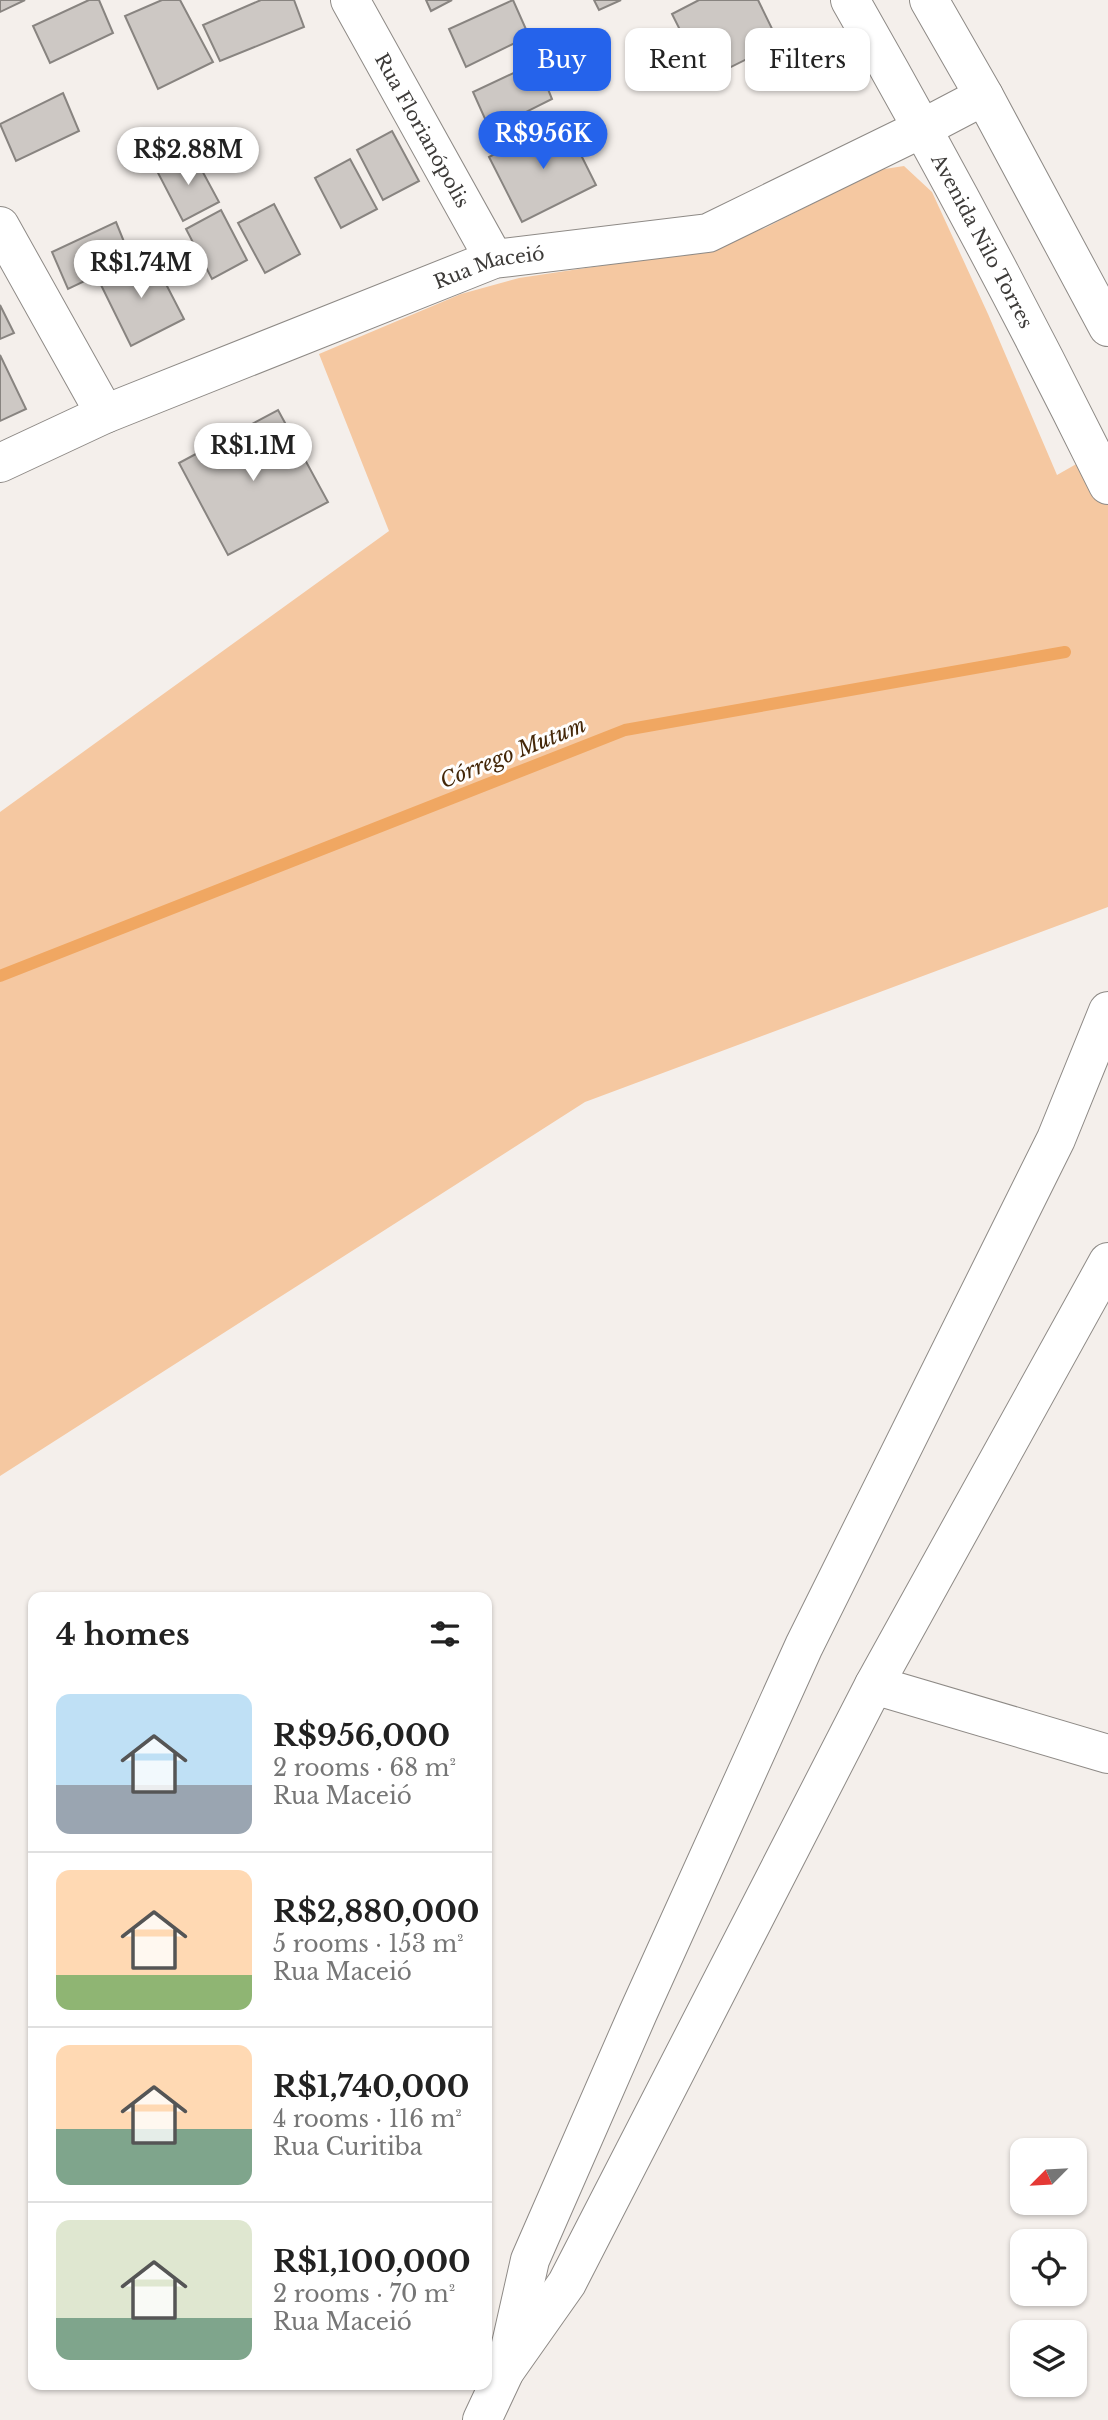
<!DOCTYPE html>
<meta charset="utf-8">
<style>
body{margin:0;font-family:"Libre Baskerville",serif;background:#f6f6f6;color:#222;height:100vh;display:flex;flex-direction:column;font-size:26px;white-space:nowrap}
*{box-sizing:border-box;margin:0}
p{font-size:23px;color:#767676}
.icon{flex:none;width:38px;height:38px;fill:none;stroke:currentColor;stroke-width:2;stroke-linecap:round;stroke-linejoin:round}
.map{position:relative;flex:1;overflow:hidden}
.drawer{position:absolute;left:28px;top:1592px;width:464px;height:798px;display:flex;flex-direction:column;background:#fff;border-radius:14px;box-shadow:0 2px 5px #0004}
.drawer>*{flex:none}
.banner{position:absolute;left:513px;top:28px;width:490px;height:63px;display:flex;gap:14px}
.needle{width:46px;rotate:246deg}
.controls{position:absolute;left:1010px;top:2138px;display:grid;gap:14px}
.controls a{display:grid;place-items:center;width:77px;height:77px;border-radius:14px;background:#fff;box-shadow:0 2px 5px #0004;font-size:35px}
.price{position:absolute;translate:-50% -60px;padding:0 16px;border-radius:24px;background:#fff;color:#222;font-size:23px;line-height:46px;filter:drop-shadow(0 2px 4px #0008)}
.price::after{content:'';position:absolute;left:50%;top:42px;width:21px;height:16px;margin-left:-10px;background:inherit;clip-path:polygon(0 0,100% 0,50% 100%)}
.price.on{background:#2563eb;color:#fff}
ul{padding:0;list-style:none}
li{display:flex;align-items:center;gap:21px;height:175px;padding:0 28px}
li+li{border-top:2px solid #e0e0e0}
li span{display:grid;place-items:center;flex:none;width:196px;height:140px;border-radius:14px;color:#555}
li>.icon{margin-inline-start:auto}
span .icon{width:84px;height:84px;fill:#fffc;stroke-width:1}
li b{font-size:30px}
h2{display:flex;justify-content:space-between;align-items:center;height:84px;padding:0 28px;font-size:30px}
.pill{padding:0 24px;border-radius:14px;background:#fff;box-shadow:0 2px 5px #0004;font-size:24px;line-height:63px}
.pill.on{background:#2563eb;color:#fff}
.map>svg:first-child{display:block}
</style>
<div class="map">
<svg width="1108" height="2420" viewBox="0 0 1108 2420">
<rect width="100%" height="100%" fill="#f4efeb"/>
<!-- green -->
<path fill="#f5c8a1" d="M904,166L932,192L988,314L1057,475L1108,446V907L585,1102L0,1476V812L389,531L319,354L461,294L519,278L699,251L765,228L878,170Z"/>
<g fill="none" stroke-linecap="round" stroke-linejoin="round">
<!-- stream -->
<path stroke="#f0a762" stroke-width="12" d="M0,976L625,730L1065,652"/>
</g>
<!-- building -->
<g fill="#cdc8c4" stroke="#888480" stroke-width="2">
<path d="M0,0H25L0,12Z"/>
<path d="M89,0H99L113,33L50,63L33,26Z"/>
<path d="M162,0H180L213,62L158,89L125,16Z"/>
<path d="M261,0H294L304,27L220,61L203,25Z"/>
<path d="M426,0H452L431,11Z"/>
<path d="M513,0L529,36L466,67L449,29Z"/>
<path d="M594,0H621L599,10Z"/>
<path d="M699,0H758L779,43L705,80L672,14Z"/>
<path d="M537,62L552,99L490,130L473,92Z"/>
<path d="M63,93L79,131L16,161L0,124Z"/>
<path d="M563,119L596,185L522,222L489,157Z"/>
<path d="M392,131L419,181L383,200L357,150Z"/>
<path d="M192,152L219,202L183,221L157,171Z"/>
<path d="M350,159L377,209L341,228L315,178Z"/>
<path d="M274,204L300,254L265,273L238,223Z"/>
<path d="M221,210L247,260L212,279L186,229Z"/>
<path d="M116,222L131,259L68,289L52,252Z"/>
<path d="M151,255L184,319L131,346L99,281Z"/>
<path d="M0,305L14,333L0,339Z"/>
<path d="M0,355L26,409L0,421Z"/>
<path d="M278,410L328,502L228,555L179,463Z"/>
</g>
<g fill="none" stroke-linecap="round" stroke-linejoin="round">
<!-- minor casing -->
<g stroke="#8e8a86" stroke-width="40">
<g id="minor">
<path id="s1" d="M350,0L494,259"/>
<path d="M0,226L105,414"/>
<path id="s2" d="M0,463L105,414L494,259L708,233L923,128L984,96"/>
<path d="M874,1685L1108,1754"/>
</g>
</g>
<!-- secondary casing -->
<g stroke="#8e8a86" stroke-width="40">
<g id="secondary">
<path id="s3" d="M850,0C941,159 1027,321 1108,485"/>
<path d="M929,0L984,96L1108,327"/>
<path d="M505,2371L530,2260L638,2013L804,1646L1056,1139L1108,1011"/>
<path d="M482,2420L505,2371L567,2283L874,1685L1108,1262"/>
</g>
</g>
<!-- minor -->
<use href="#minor" stroke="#fff" stroke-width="38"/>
<!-- secondary -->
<use href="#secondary" stroke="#fff" stroke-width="38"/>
</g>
<g text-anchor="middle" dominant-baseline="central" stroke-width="6" stroke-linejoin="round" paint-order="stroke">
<!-- street labels -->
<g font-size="19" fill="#3d3b39" stroke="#fffefd">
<text stroke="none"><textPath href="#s1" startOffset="149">Rua Florianópolis</textPath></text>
<text stroke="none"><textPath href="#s3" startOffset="275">Avenida Nilo Torres</textPath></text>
<text stroke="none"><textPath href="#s2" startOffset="528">Rua Maceió</textPath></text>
</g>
<!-- water labels -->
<g font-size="21" font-style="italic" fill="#442708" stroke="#fffefd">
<text transform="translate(513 753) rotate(-22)">Córrego Mutum</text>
</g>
</g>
</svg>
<div class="controls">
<a><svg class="needle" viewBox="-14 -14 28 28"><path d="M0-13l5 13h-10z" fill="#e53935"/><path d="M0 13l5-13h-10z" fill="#767676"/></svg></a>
<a><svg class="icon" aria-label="locate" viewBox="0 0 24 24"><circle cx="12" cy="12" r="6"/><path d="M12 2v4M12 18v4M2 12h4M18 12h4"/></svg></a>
<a><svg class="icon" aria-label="layers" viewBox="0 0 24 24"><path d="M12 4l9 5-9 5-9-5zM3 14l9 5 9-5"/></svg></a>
</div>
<b class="price on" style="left:543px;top:171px">R$956K</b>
<b class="price" style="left:188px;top:187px">R$2.88M</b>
<b class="price" style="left:141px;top:300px">R$1.74M</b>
<b class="price" style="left:253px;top:483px">R$1.1M</b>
<div class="banner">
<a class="pill on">Buy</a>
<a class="pill">Rent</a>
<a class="pill">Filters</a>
</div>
<section class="drawer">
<h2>4 homes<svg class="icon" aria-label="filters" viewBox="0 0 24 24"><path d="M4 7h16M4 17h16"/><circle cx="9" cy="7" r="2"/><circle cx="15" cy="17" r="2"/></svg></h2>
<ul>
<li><span style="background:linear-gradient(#bfe0f5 65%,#9aa5b1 0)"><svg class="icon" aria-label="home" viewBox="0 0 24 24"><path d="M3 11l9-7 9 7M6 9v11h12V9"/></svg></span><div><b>R$956,000</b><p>2 rooms · 68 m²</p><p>Rua Maceió</p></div></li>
<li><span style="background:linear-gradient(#ffd9b3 75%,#8fb573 0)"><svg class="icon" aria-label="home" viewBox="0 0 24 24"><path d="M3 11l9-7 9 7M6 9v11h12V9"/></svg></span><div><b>R$2,880,000</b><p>5 rooms · 153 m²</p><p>Rua Maceió</p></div></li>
<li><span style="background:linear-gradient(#ffd9b3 60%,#7fa58c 0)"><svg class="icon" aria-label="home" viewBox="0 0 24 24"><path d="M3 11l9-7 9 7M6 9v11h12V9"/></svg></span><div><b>R$1,740,000</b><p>4 rooms · 116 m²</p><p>Rua Curitiba</p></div></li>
<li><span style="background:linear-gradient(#dfe7d0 70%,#7fa58c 0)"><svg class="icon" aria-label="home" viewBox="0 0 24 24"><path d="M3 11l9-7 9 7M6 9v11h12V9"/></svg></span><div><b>R$1,100,000</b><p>2 rooms · 70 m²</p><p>Rua Maceió</p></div></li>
</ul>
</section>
</div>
